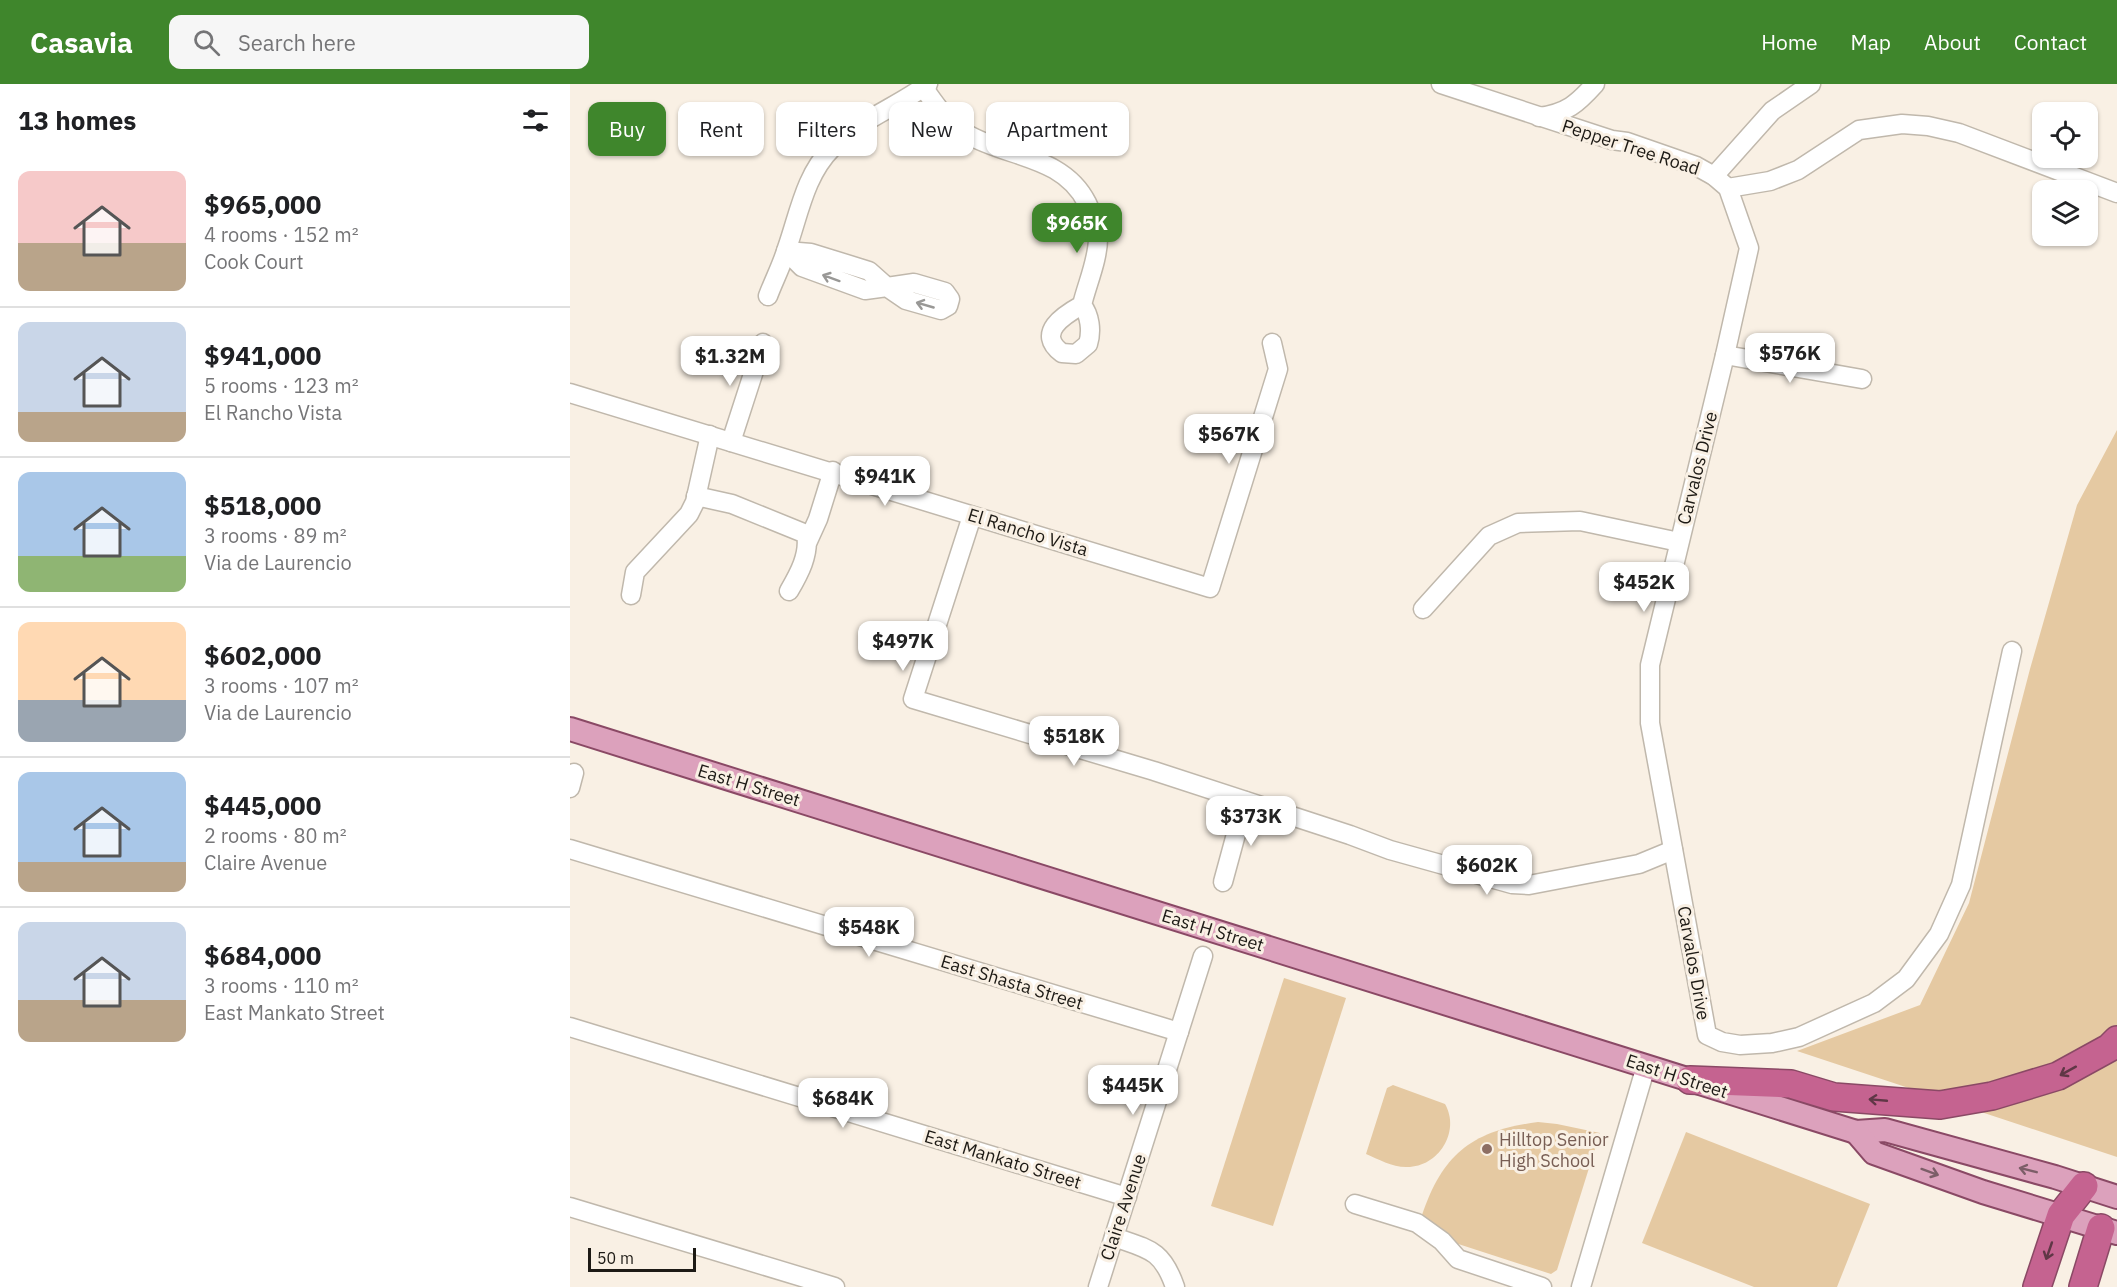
<!DOCTYPE html>
<meta charset="utf-8">
<style>
body{margin:0;font-family:"IBM Plex Sans",sans-serif;background:#f6f6f6;color:#202124;height:100vh;display:flex;flex-direction:column;font-size:22px;white-space:nowrap}
*{box-sizing:border-box;margin:0}
p{font-size:20px;color:#757577}
.icon{flex:none;width:33px;height:33px;fill:none;stroke:currentColor;stroke-width:2;stroke-linecap:round;stroke-linejoin:round}
.map{position:relative;flex:1;overflow:hidden}
.panel{display:flex;flex-direction:column;background:#fff;width:570px}
.panel>*{flex:none}
.top-card{position:absolute;left:18px;top:18px;width:570px;height:54px;display:flex;gap:12px}
.fabs{position:absolute;left:1462px;top:18px;display:grid;gap:12px}
.fabs a{display:grid;place-items:center;width:66px;height:66px;border-radius:12px;background:#fff;box-shadow:0 2px 4px #0004;font-size:30px}
.scale{position:absolute;left:18px;bottom:15px;width:108px;box-sizing:border-box;padding-left:6px;border:3px solid #1d1a15;border-top:0;font-size:16px;line-height:21px;white-space:nowrap;color:#1d1a15;-webkit-text-stroke:4px #f9f0e4;paint-order:stroke}
.price{position:absolute;translate:-50% -51px;padding:0 14px;border-radius:12px;background:#fff;color:#222;font-size:20px;line-height:39px;filter:drop-shadow(0 2px 3px #0008)}
.price::after{content:'';position:absolute;left:50%;top:36px;width:18px;height:14px;margin-left:-9px;background:inherit;clip-path:polygon(0 0,100% 0,50% 100%)}
.price.on{background:#3f862c;color:#fff}
ul{padding:0;list-style:none}
li{display:flex;align-items:center;gap:18px;height:150px;padding:0 18px}
li+li{border-top:2px solid #e0e0e0}
li span{display:grid;place-items:center;flex:none;width:168px;height:120px;border-radius:12px;color:#555}
li>.icon{margin-inline-start:auto}
span .icon{width:72px;height:72px;fill:#fffc;stroke-width:1}
li b{font-size:26px}
h2{display:flex;justify-content:space-between;align-items:center;height:72px;padding:0 18px;font-size:26px}
.chip{padding:0 21px;border-radius:12px;background:#fff;box-shadow:0 2px 4px #0004;font-size:21px;line-height:54px}
.chip.on{background:#3f862c;color:#fff}
header{display:flex;align-items:center;gap:36px;box-sizing:border-box;height:84px;padding:0 30px;background:#3f862c;color:#fff}
header strong{font-size:28px}
nav{display:flex;gap:33px;margin-inline-start:auto;font-size:21px}
.search{width:420px;height:54px;background:#f6f6f6;display:flex;align-items:center;gap:15px;box-sizing:border-box;padding:0 21px;border-radius:12px;color:#757577;font-size:22px}
main{display:flex;flex:1;min-height:0}
.map>svg:first-child{display:block}
</style>
<header>
<strong>Casavia</strong>
<div class="search"><svg class="icon" aria-label="search" viewBox="0 0 24 24"><circle cx="10" cy="10" r="6"/><path d="M15 15l6 6"/></svg>Search here</div>
<nav><a>Home</a><a>Map</a><a>About</a><a>Contact</a></nav>
</header>
<main>
<section class="panel">
<h2>13 homes<svg class="icon" aria-label="filters" viewBox="0 0 24 24"><path d="M4 7h16M4 17h16"/><circle cx="9" cy="7" r="2"/><circle cx="15" cy="17" r="2"/></svg></h2>
<ul>
<li><span style="background:linear-gradient(#f6c9c9 60%,#b9a48a 0)"><svg class="icon" aria-label="home" viewBox="0 0 24 24"><path d="M3 11l9-7 9 7M6 9v11h12V9"/></svg></span><div><b>$965,000</b><p>4 rooms · 152 m²</p><p>Cook Court</p></div></li>
<li><span style="background:linear-gradient(#c9d6e8 75%,#b9a48a 0)"><svg class="icon" aria-label="home" viewBox="0 0 24 24"><path d="M3 11l9-7 9 7M6 9v11h12V9"/></svg></span><div><b>$941,000</b><p>5 rooms · 123 m²</p><p>El Rancho Vista</p></div></li>
<li><span style="background:linear-gradient(#a9c7e8 70%,#8fb573 0)"><svg class="icon" aria-label="home" viewBox="0 0 24 24"><path d="M3 11l9-7 9 7M6 9v11h12V9"/></svg></span><div><b>$518,000</b><p>3 rooms · 89 m²</p><p>Via de Laurencio</p></div></li>
<li><span style="background:linear-gradient(#ffd9b3 65%,#9aa5b1 0)"><svg class="icon" aria-label="home" viewBox="0 0 24 24"><path d="M3 11l9-7 9 7M6 9v11h12V9"/></svg></span><div><b>$602,000</b><p>3 rooms · 107 m²</p><p>Via de Laurencio</p></div></li>
<li><span style="background:linear-gradient(#a9c7e8 75%,#b9a48a 0)"><svg class="icon" aria-label="home" viewBox="0 0 24 24"><path d="M3 11l9-7 9 7M6 9v11h12V9"/></svg></span><div><b>$445,000</b><p>2 rooms · 80 m²</p><p>Claire Avenue</p></div></li>
<li><span style="background:linear-gradient(#c9d6e8 65%,#b9a48a 0)"><svg class="icon" aria-label="home" viewBox="0 0 24 24"><path d="M3 11l9-7 9 7M6 9v11h12V9"/></svg></span><div><b>$684,000</b><p>3 rooms · 110 m²</p><p>East Mankato Street</p></div></li>
</ul>
</section>
<div class="map">
<svg width="1547" height="1203" viewBox="0 0 1547 1203">
<rect width="100%" height="100%" fill="#f9f0e4"/>
<!-- green -->
<g fill="#e5c9a2">
<path d="M1547,346V1073L1227,967L1350,921L1399,819L1460,585L1507,421Z"/>
<path d="M714,894L776,914L703,1142L641,1122Z"/>
<path d="M823,1001L875,1020C891,1048 868,1084 836,1083C822,1083 808,1075 796,1070L817,1004Z"/>
<path d="M968,1038L987,1040L1030,1049L987,1186L981,1190L876,1156L850,1137C871,1071 900,1047 968,1038Z"/>
<path d="M1116,1048L1300,1120L1267,1203H1184L1072,1159Z"/>
</g>
<g fill="none" stroke-linecap="round" stroke-linejoin="round">
<!-- minor casing -->
<g stroke="#c0b8ac" stroke-width="21">
<g id="minor">
<path d="M871,0L1042,56L1057,58L1126,82L1144,92L1158,104L1179,164L1155,271L1080,581V639L1137,951L1152,958L1170,961L1202,959L1229,953L1304,919L1336,895L1369,850L1391,801L1442,567"/>
<path d="M353,3C366,21 377,39 397,50C437,74 493,71 517,119C522,129 527,142 528,154C528,176 517,200 512,221C494,231 465,249 492,269L506,270L518,260C522,247 520,231 512,221"/>
<path d="M969,33C997,29 1007,20 1025,0"/>
<path d="M1144,92L1202,27L1241,0"/>
<path d="M1158,104L1200,97L1228,86L1289,46L1332,40L1358,42L1389,49L1547,109"/>
<path d="M317,203L344,199L375,208L380,215L378,222L371,226L336,216L317,203L299,187L241,169L216,167L232,183L295,206L317,203"/>
<path d="M198,212C204,196 212,181 217,164C229,130 235,91 262,64C289,36 327,23 358,0"/>
<path d="M1155,271L1292,295"/>
<path d="M0,309L640,504L708,285L702,259"/>
<path d="M161,358L193,259"/>
<path d="M126,412L162,420L236,450C240,470 229,490 219,507"/>
<path d="M402,432L343,615L584,687L780,751L820,766L942,800L959,801L1069,780L1103,766"/>
<path d="M238,457L248,435L263,387"/>
<path d="M61,511L65,488L119,430L125,418L140,351"/>
<path d="M853,525L919,452L948,439L1010,437L1109,458"/>
<path d="M0,704L4,689"/>
<path d="M0,765L609,948"/>
<path d="M653,798L675,717"/>
<path d="M0,943L557,1113"/>
<path d="M785,1120L847,1139L872,1157L888,1175L972,1203"/>
<path d="M0,1123L265,1203"/>
<path d="M544,1153C578,1165 592,1165 605,1203"/>
<path d="M528,1203L633,872"/>
<path d="M1011,1203L1076,982"/>
</g>
</g>
<!-- major casing -->
<g stroke="#8a4965" stroke-width="26">
<g id="major">
<path d="M0,645L1286,1048L1315,1046L1485,1093L1547,1113"/>
<path d="M1286,1048L1304,1069L1413,1108L1547,1149"/>
</g>
</g>
<!-- highway casing -->
<g stroke="#8a4965" stroke-width="30">
<g id="highway">
<path d="M1120,996L1221,1000L1264,1013L1370,1021L1422,1012L1488,992L1539,964L1547,956"/>
<path d="M1467,1203L1491,1131L1514,1102"/>
<path d="M1513,1203L1531,1144"/>
</g>
</g>
<!-- minor -->
<use href="#minor" stroke="#fff" stroke-width="18"/>
<!-- major -->
<use href="#major" stroke="#dca1bc" stroke-width="22"/>
<!-- highway -->
<use href="#highway" stroke="#c56390" stroke-width="27"/>
</g>
<!-- one-way arrows -->
<defs><path id="oneway-shaft" d="M-6 0H5M1.5-3L5.5 0L1.5 3" fill="none" stroke-width="1.6" stroke-linecap="round" stroke-linejoin="round" transform="scale(1.5)"/></defs>
<g stroke="#999896">
<use href="#oneway-shaft" transform="translate(261 194) rotate(-160)"/>
<use href="#oneway-shaft" transform="translate(355 221) rotate(-164)"/>
</g>
<g stroke="#603746">
<use href="#oneway-shaft" transform="translate(1498 987) rotate(151)"/>
<use href="#oneway-shaft" transform="translate(1308 1016) rotate(-175)"/>
<use href="#oneway-shaft" transform="translate(1479 1167) rotate(109)"/>
</g>
<g stroke="#7c5e68">
<use href="#oneway-shaft" transform="translate(1458 1086) rotate(-166)"/>
<use href="#oneway-shaft" transform="translate(1360 1088) rotate(20)"/>
</g>
<!-- markers -->
<circle fill="#8d6e63" stroke="#f9f0e4" stroke-width="2" cx="917" cy="1065" r="6"/>
<g text-anchor="middle" dominant-baseline="central" stroke-width="6" stroke-linejoin="round" paint-order="stroke">
<!-- street labels -->
<g font-size="18" fill="#1d1a15" stroke="#f9f0e4">
<text transform="translate(1061 63) rotate(18)">Pepper Tree Road</text>
<text transform="translate(1127 384) rotate(-76)">Carvalos Drive</text>
<text transform="translate(458 448) rotate(17)">El Rancho Vista</text>
<text transform="translate(179 701) rotate(17)">East H Street</text>
<text transform="translate(643 846) rotate(17)">East H Street</text>
<text transform="translate(1124 879) rotate(80)">Carvalos Drive</text>
<text transform="translate(442 898) rotate(17)">East Shasta Street</text>
<text transform="translate(1107 992) rotate(18)">East H Street</text>
<text transform="translate(433 1075) rotate(17)">East Mankato Street</text>
<text transform="translate(553 1123) rotate(-72)">Claire Avenue</text>
</g>
<!-- education labels -->
<g font-size="18" fill="#785e54" stroke="#f9f0e4" text-anchor="start">
<text x="929" y="1055">Hilltop Senior<tspan x="929" dy="21">High School</tspan></text>
</g>
</g>
</svg>
<div class="fabs">
<a><svg class="icon" aria-label="locate" viewBox="0 0 24 24"><circle cx="12" cy="12" r="6"/><path d="M12 2v4M12 18v4M2 12h4M18 12h4"/></svg></a>
<a><svg class="icon" aria-label="layers" viewBox="0 0 24 24"><path d="M12 4l9 5-9 5-9-5zM3 14l9 5 9-5"/></svg></a>
</div>
<div class="scale">50 m</div>
<b class="price on" style="left:507px;top:170px">$965K</b>
<b class="price" style="left:1220px;top:300px">$576K</b>
<b class="price" style="left:160px;top:303px">$1.32M</b>
<b class="price" style="left:659px;top:381px">$567K</b>
<b class="price" style="left:315px;top:423px">$941K</b>
<b class="price" style="left:1074px;top:529px">$452K</b>
<b class="price" style="left:333px;top:588px">$497K</b>
<b class="price" style="left:504px;top:683px">$518K</b>
<b class="price" style="left:681px;top:763px">$373K</b>
<b class="price" style="left:917px;top:812px">$602K</b>
<b class="price" style="left:299px;top:874px">$548K</b>
<b class="price" style="left:563px;top:1032px">$445K</b>
<b class="price" style="left:273px;top:1045px">$684K</b>
<div class="top-card">
<a class="chip on">Buy</a>
<a class="chip">Rent</a>
<a class="chip">Filters</a>
<a class="chip">New</a>
<a class="chip">Apartment</a>
</div>
</div>
</main>
